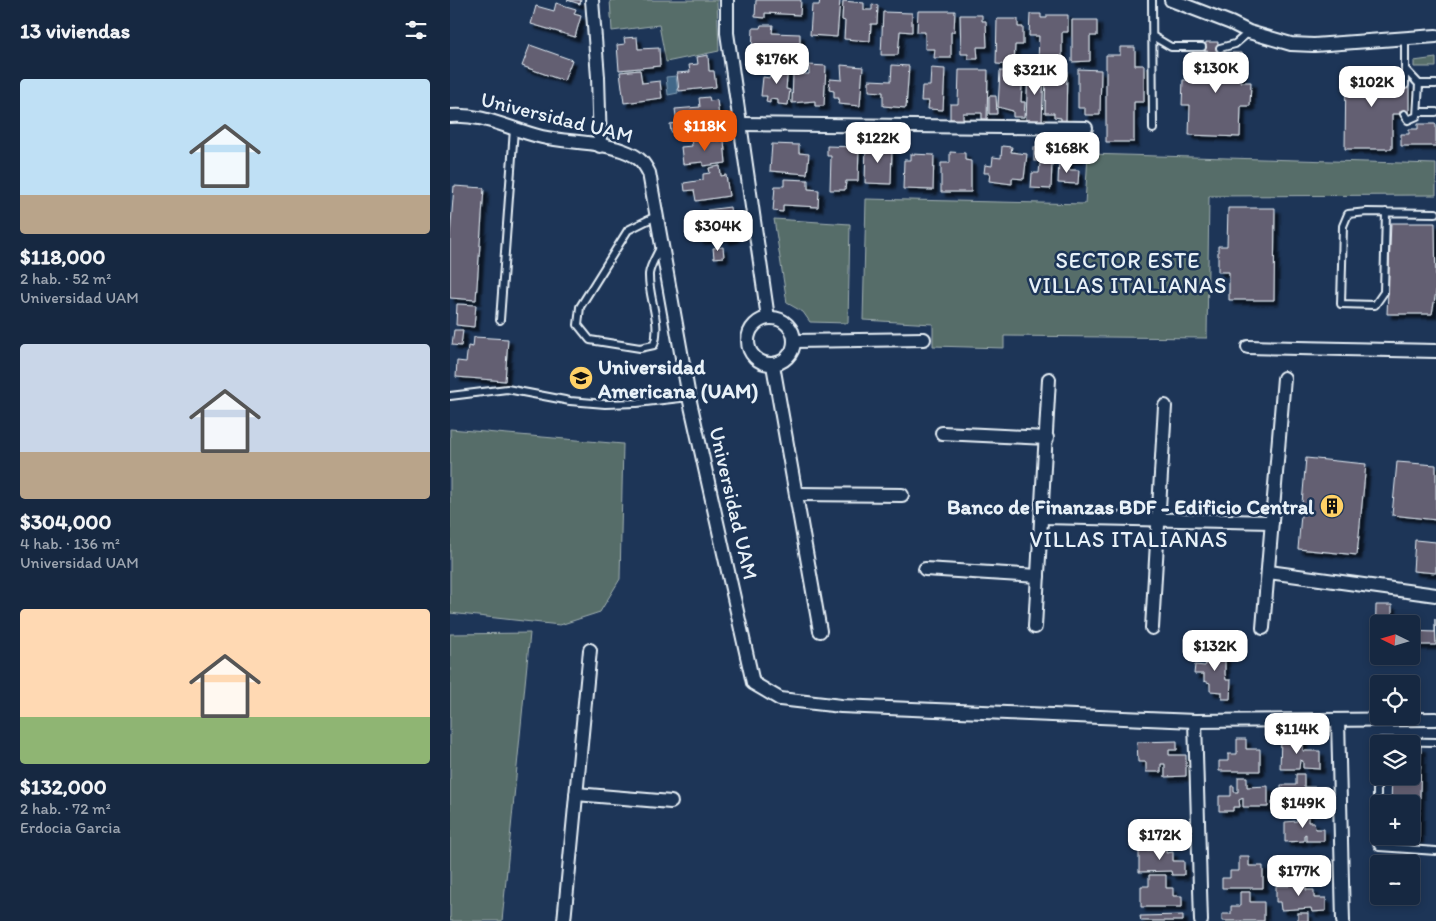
<!DOCTYPE html>
<html lang="es">
<meta charset="utf-8">
<style>
body{margin:0;font-family:Itim,sans-serif;background:#1f3048;color:#f1f3f6;height:100vh;display:flex;flex-direction:column;font-size:19px;white-space:nowrap}
*{box-sizing:border-box;margin:0}
p{font-size:16px;color:#9ea6b1}
.icon{flex:none;width:28px;height:28px;fill:none;stroke:currentColor;stroke-width:2;stroke-linecap:round;stroke-linejoin:round}
.map{position:relative;flex:1;overflow:hidden}
.panel{display:flex;flex-direction:column;background:#162841;width:450px}
.panel>*{flex:none}
.needle{width:32px;rotate:275deg}
.controls{position:absolute;left:920px;top:615px;display:grid;gap:10px}
.controls a{display:grid;place-items:center;width:50px;height:50px;border-radius:5px;background:#162841;box-shadow:0 2px 8px #0003,0 0 0 1px #35445a;font-size:25px}
.price{position:absolute;translate:-50% -42px;padding:0 11px;border-radius:10px;background:#fff;color:#222;font-size:16px;line-height:32px;filter:drop-shadow(0 1px 2px #0008)}
.price::after{content:'';position:absolute;left:50%;top:30px;width:15px;height:11px;margin-left:-8px;background:inherit;clip-path:polygon(0 0,100% 0,50% 100%)}
.price.selected{background:#ea580c;color:#fff}
ul{padding:0;list-style:none}
li{display:grid;align-content:center;gap:10px;height:265px;padding:0 20px}
li span{display:grid;place-items:center;height:155px;border-radius:5px;color:#555}
li>.icon{margin-inline-start:auto}
span .icon{width:90px;height:90px;fill:#fffc;stroke-width:1}
li b{font-size:21px}
h2{display:flex;justify-content:space-between;align-items:center;height:60px;padding:0 20px;font-size:21px}
main{display:flex;flex:1;min-height:0}
.map>svg:first-child{display:block}
</style>
<main>
<section class="panel">
<h2>13 viviendas<svg class="icon" aria-label="filters" viewBox="0 0 24 24"><path d="M4 7h16M4 17h16"/><circle cx="9" cy="7" r="2"/><circle cx="15" cy="17" r="2"/></svg></h2>
<ul>
<li><span style="background:linear-gradient(#bfe0f5 75%,#b9a48a 0)"><svg class="icon" aria-label="home" viewBox="0 0 24 24"><path d="M3 11l9-7 9 7M6 9v11h12V9"/></svg></span><div><b>$118,000</b><p>2 hab. · 52 m²</p><p>Universidad UAM</p></div></li>
<li><span style="background:linear-gradient(#c9d6e8 70%,#b9a48a 0)"><svg class="icon" aria-label="home" viewBox="0 0 24 24"><path d="M3 11l9-7 9 7M6 9v11h12V9"/></svg></span><div><b>$304,000</b><p>4 hab. · 136 m²</p><p>Universidad UAM</p></div></li>
<li><span style="background:linear-gradient(#ffd9b3 70%,#8fb573 0)"><svg class="icon" aria-label="home" viewBox="0 0 24 24"><path d="M3 11l9-7 9 7M6 9v11h12V9"/></svg></span><div><b>$132,000</b><p>2 hab. · 72 m²</p><p>Erdocia Garcia</p></div></li>
</ul>
</section>
<div class="map">
<svg width="986" height="921" viewBox="0 0 986 921">
<defs>
<filter id="shadow"><feDropShadow dx="4.5" dy="4.5" stdDeviation="1" flood-color="#0009"/></filter>
</defs>
<rect width="100%" height="100%" fill="#1d3557"/>
<filter id="ink" filterUnits="userSpaceOnUse"><feTurbulence type="fractalNoise" baseFrequency=".02" numOctaves="2"/><feDisplacementMap in="SourceGraphic" scale="10" xChannelSelector="R" yChannelSelector="G"/><feConvolveMatrix kernelMatrix="1 2 1 2 8 2 1 2 1" color-interpolation-filters="sRGB"/></filter>
<g filter="url(#ink)">
<!-- green -->
<g fill="#576d69" stroke="#a0afb0">
<path d="M160,0H267L269,51L216,62L209,25L162,31Z"/>
<path d="M986,58V67H964V61Z"/>
<path d="M638,154L986,164V195L759,196L757,338L554,336V348L483,346V324L413,320L416,199L635,204Z"/>
<path d="M324,219L400,224L398,323L360,322L353,312L337,303Z"/>
<path d="M0,429L173,444L170,579L150,612L110,625L0,613Z"/>
<path d="M80,633L52,921H0V634Z"/>
</g>
<!-- water -->
<path fill="#426889" stroke="#849fb5" d="M226,76L228,93L218,95L216,77Z"/>
<!-- building -->
<g fill="#635e72" stroke="#e8f1f8" filter="url(#shadow)">
<path d="M117,0H131L130,4Z"/>
<path d="M306,0H351L350,15L315,13V18L305,17Z"/>
<path d="M370,0H390L387,37L360,35L362,5H369Z"/>
<path d="M393,1L414,3V10H422V4L428,5L427,24H421L420,41L394,39L395,21L392,20Z"/>
<path d="M106,3L126,9L124,14L131,16L125,37L81,24L86,6L104,11Z"/>
<path d="M468,11H505L504,32H501V58H484L485,49H475V32H467Z"/>
<path d="M433,12L462,13V32L450,31L448,55H431Z"/>
<path d="M580,14H591V18H597V15H618V32H612V63L588,62L589,36H579Z"/>
<path d="M510,15H532V21H536L537,47H527L528,59H518V54H511Z"/>
<path d="M547,19H568V27H573V45H565L564,65L546,64Z"/>
<path d="M622,20H647V36H640V61L622,62Z"/>
<path d="M311,25H323L322,33L350,34V56H337V52L314,51L313,56L302,55L303,28H310Z"/>
<path d="M187,37L188,49L209,48L210,66L169,70L167,45L175,44L174,38Z"/>
<path d="M756,42H768V52L755,51Z"/>
<path d="M80,45L122,60L114,81L72,66Z"/>
<path d="M670,47H685V65H694V102H684V142H656V55H670Z"/>
<path d="M743,51L792,53L791,82H801L800,106H791L790,137L739,135L740,105H732L733,80H742Z"/>
<path d="M258,55L259,71H264L266,87L229,91L227,73L240,72L239,65L248,64L247,57Z"/>
<path d="M321,64L338,66L336,89L340,90L338,105L328,104V100L320,99V103L316,102L317,96H311L313,77L320,78Z"/>
<path d="M359,65L376,66L374,106H365V101L342,103L343,74H359Z"/>
<path d="M391,65L413,67L410,106L388,104L389,98H384V91L379,90L380,79L392,80Z"/>
<path d="M442,65L459,66L456,108L433,106V92L419,91V80L441,81Z"/>
<path d="M481,68L495,69L493,110L478,109L479,101H471L472,86H480Z"/>
<path d="M578,69L594,70L592,122L576,121Z"/>
<path d="M596,69H617L616,121H611V118L604,117V113H595Z"/>
<path d="M628,69L651,70L650,115H635V108H628Z"/>
<path d="M896,69H942V85H959V114H942V149H895Z"/>
<path d="M190,70L192,83L210,81L212,98L174,103L170,72Z"/>
<path d="M509,70H538L537,119H532V113H513V120L500,119V104H508Z"/>
<path d="M550,71L573,72L571,102H575L574,117H563V111L548,107Z"/>
<path d="M539,96H546L547,114H539Z"/>
<path d="M259,97L260,101L267,100L269,117L278,116L279,127L271,128L270,121L236,125V131L221,132L220,124L227,123L225,109L250,107L249,98Z"/>
<path d="M968,124H986V146H951V134H959V129H968Z"/>
<path d="M266,136L267,141L274,140L276,163L253,166V162L233,164L231,147L242,146L241,138Z"/>
<path d="M322,144L349,145V153L359,154L357,174L320,171Z"/>
<path d="M416,144H435V150H442L441,184L415,183Z"/>
<path d="M377,146L409,147L408,181H396L395,190H380L381,156H377Z"/>
<path d="M552,146L562,147L561,152L577,154L574,179L562,178V184L539,181L540,173H534L535,165L542,166L543,157L551,158Z"/>
<rect x="584" y="147" width="15" height="14"/>
<rect x="615" y="149" width="13" height="10"/>
<path d="M500,152L515,153V160L521,161V192H491V163H500Z"/>
<path d="M461,154L484,155L483,190L453,189L454,160H461Z"/>
<path d="M609,160L619,161V170H629L628,184L608,183Z"/>
<path d="M590,163H602L601,189L581,188L582,173H589Z"/>
<path d="M270,166L271,176L276,175L279,196L246,201L244,190L235,191L234,183L253,180V174L260,173L259,168Z"/>
<path d="M334,179L358,180V189L369,190L368,207L333,205V212L323,211L325,186H334Z"/>
<path d="M4,186L34,188L26,300L0,298V237Z"/>
<path d="M280,207L284,238L275,240V236L249,240L246,222L259,221L257,210Z"/>
<path d="M778,208H825L824,300H779V272H768V246H777Z"/>
<path d="M941,223H985L986,292L982,314H937Z"/>
<path d="M273,247L274,257L264,258L263,248Z"/>
<path d="M7,304L26,305L24,327L6,325Z"/>
<path d="M4,330H13L11,346L2,345Z"/>
<path d="M24,337L58,339L55,381L6,377L7,361L16,362L18,346L23,347Z"/>
<path d="M856,458L916,464L907,555L848,549Z"/>
<path d="M947,462L986,465V520L942,515Z"/>
<path d="M965,540L986,542V573L963,571Z"/>
<path d="M926,605H942V624H929V644H925Z"/>
<path d="M985,619L986,645H961V631L985,632Z"/>
<path d="M754,648H769V651L775,653V674L776,680H781L780,699H772V692L760,691V683L754,681V674H744L745,665L755,666L758,655L754,651Z"/>
<path d="M831,737L853,738V751H870V769L853,768V761L850,760L849,769H830Z"/>
<path d="M787,739H796V749H810V771H769V761H778V754H787Z"/>
<path d="M727,741V750H719V755H736V776L715,777V764H711V772H696V762H688L687,742Z"/>
<path d="M961,747H971L969,839L941,838V836H961V804H941L942,776H961Z"/>
<path d="M846,774H854V787H877V804H875V809H862V806H854V799H852L851,806H838V810H822V801H831V785H846Z"/>
<path d="M788,777H797V787L818,786V807H793V798L789,800L790,807H783V811H769V796H781V786H784V792H788Z"/>
<path d="M847,810H858V822H864L865,829H874V841H856V834L854,835V841L835,842V822L847,821Z"/>
<path d="M704,840H713V848H716V853L723,852V861H734V875H722L721,871L689,872V850H704Z"/>
<path d="M789,856H799V866H813V888H772V878H780V871H789Z"/>
<path d="M699,875H716V888H723V896H732V907H691V886H699Z"/>
<path d="M839,877H855L856,890H864V898H876V911L862,912L861,908L831,910L830,902H826V886H839Z"/>
<path d="M790,892H800V902H814V921H772V914H781V906H790Z"/>
<rect x="848" y="913" width="10" height="8"/>
<path d="M733,915V921H691L690,916Z"/>
</g>
<g fill="none" stroke-linecap="round" stroke-linejoin="round">
<!-- lane casing -->
<g stroke="#e8f1f8" stroke-width="10">
<g id="lane">
<path d="M702,0L703,129"/>
<path d="M704,37L721,47H752"/>
<path d="M955,39V85"/>
<path d="M770,48L785,44L799,32"/>
<path d="M969,84H986"/>
<path d="M968,112H986"/>
<path d="M954,114L958,120L967,116L969,84L955,69"/>
<path d="M936,212L934,292L925,305L891,304L893,226L898,214L917,212L986,213"/>
<path d="M206,216L178,230L130,307L128,325L140,340L190,348L204,345C212,323 198,297 199,274C200,266 206,256 210,248"/>
<path d="M50,320L64,129"/>
<path d="M0,396L57,389L120,401L155,404L187,403L239,397"/>
<path d="M986,742L931,741L928,743L927,756V844L929,847L986,851"/>
</g>
</g>
<!-- street casing -->
<g stroke="#e8f1f8" stroke-width="16">
<g id="street">
<path d="M142,0L148,77L150,146"/>
<path d="M277,0V33L318,318"/>
<path d="M721,0L781,23L799,32L841,44L864,45L986,36"/>
<path d="M0,116C33,113 61,130 92,137C120,143 152,141 179,153C190,158 194,163 199,173L239,397L303,683L330,699L391,706L745,721L986,719"/>
<path d="M289,124L636,128"/>
<circle cx="321" cy="341" r="23"/>
<path d="M345,341L474,339"/>
<path d="M798,347L986,351"/>
<path d="M323,365L370,631"/>
<path d="M492,433L597,438"/>
<path d="M347,494L452,495"/>
<path d="M592,517L822,522"/>
<path d="M475,569L588,576"/>
<path d="M819,572L986,595"/>
<path d="M585,627L599,379"/>
<path d="M702,628L715,406"/>
<path d="M813,628L834,378"/>
<path d="M888,720L893,921"/>
<path d="M745,721L751,921"/>
<path d="M126,794L221,802"/>
<path d="M114,921L140,650"/>
</g>
</g>
<!-- lane -->
<use href="#lane" stroke="#1d3557" stroke-width="6"/>
<!-- street -->
<use href="#street" stroke="#1d3557" stroke-width="12"/>
</g>
</g>
<!-- icons -->
<defs>
<g id="university-disc" transform="scale(1.25)"><circle r="9.5" fill="#ffd166" stroke="#1d3557"/><path d="M0-5L7-2L0 1L-7-2ZM-4 1L0 2.5L4 1V4Q0 6-4 4Z" fill="#111"/></g>
<g id="building-disc" transform="scale(1.25)"><circle r="9.5" fill="#ffd166" stroke="#1d3557"/><path d="M-4-6H4V6H1V3H-1V6H-4ZM-2.5-4.3h1.7v1.8h-1.7ZM.8-4.3h1.7v1.8H.8ZM-2.5-1h1.7V.8h-1.7ZM.8-1h1.7V.8H.8Z" fill="#111"/></g>
</defs>
<g fill-rule="evenodd">
<use href="#university-disc" x="131" y="378"/>
<use href="#building-disc" x="882" y="506"/>
</g>
<g text-anchor="middle" dominant-baseline="central" stroke-width="5" stroke-linejoin="round" paint-order="stroke">
<!-- street labels -->
<g font-size="21" fill="#e8f1f8" stroke="#1d3557">
<text transform="translate(107 117) rotate(14)">Universidad UAM</text>
<text transform="translate(284 503) rotate(77)">Universidad UAM</text>
</g>
<!-- poi labels -->
<g font-size="21" font-weight="bold" fill="#e8f1f8" stroke="#1d3557" text-anchor="start">
<text x="148" y="366">Universidad<tspan x="148" dy="24">Americana (UAM)</tspan></text>
<text x="864" y="506" text-anchor="end">Banco de Finanzas BDF - Edificio Central</text>
</g>
<!-- neighbourhood labels -->
<g font-size="22" letter-spacing="1" fill="#e8f1f8" stroke="#1d3557">
<text x="678" y="260">SECTOR ESTE<tspan x="678" dy="25">VILLAS ITALIANAS</tspan></text>
<text x="679" y="539">VILLAS ITALIANAS</text>
</g>
</g>
</svg>
<div class="controls">
<a><svg class="needle" viewBox="-14 -14 28 28"><path d="M0-13l5 13h-10z" fill="#e53935"/><path d="M0 13l5-13h-10z" fill="#9ea6b1"/></svg></a>
<a><svg class="icon" aria-label="locate" viewBox="0 0 24 24"><circle cx="12" cy="12" r="6"/><path d="M12 2v4M12 18v4M2 12h4M18 12h4"/></svg></a>
<a><svg class="icon" aria-label="layers" viewBox="0 0 24 24"><path d="M12 4l9 5-9 5-9-5zM3 14l9 5 9-5"/></svg></a>
<a>+</a>
<a>−</a>
</div>
<b class="price" style="left:327px;top:85px">$176K</b>
<b class="price" style="left:766px;top:94px">$130K</b>
<b class="price" style="left:585px;top:96px">$321K</b>
<b class="price" style="left:922px;top:108px">$102K</b>
<b class="price selected" style="left:255px;top:152px">$118K</b>
<b class="price" style="left:428px;top:164px">$122K</b>
<b class="price" style="left:617px;top:174px">$168K</b>
<b class="price" style="left:268px;top:252px">$304K</b>
<b class="price" style="left:765px;top:672px">$132K</b>
<b class="price" style="left:847px;top:755px">$114K</b>
<b class="price" style="left:853px;top:829px">$149K</b>
<b class="price" style="left:710px;top:861px">$172K</b>
<b class="price" style="left:849px;top:897px">$177K</b>
</div>
</main>
